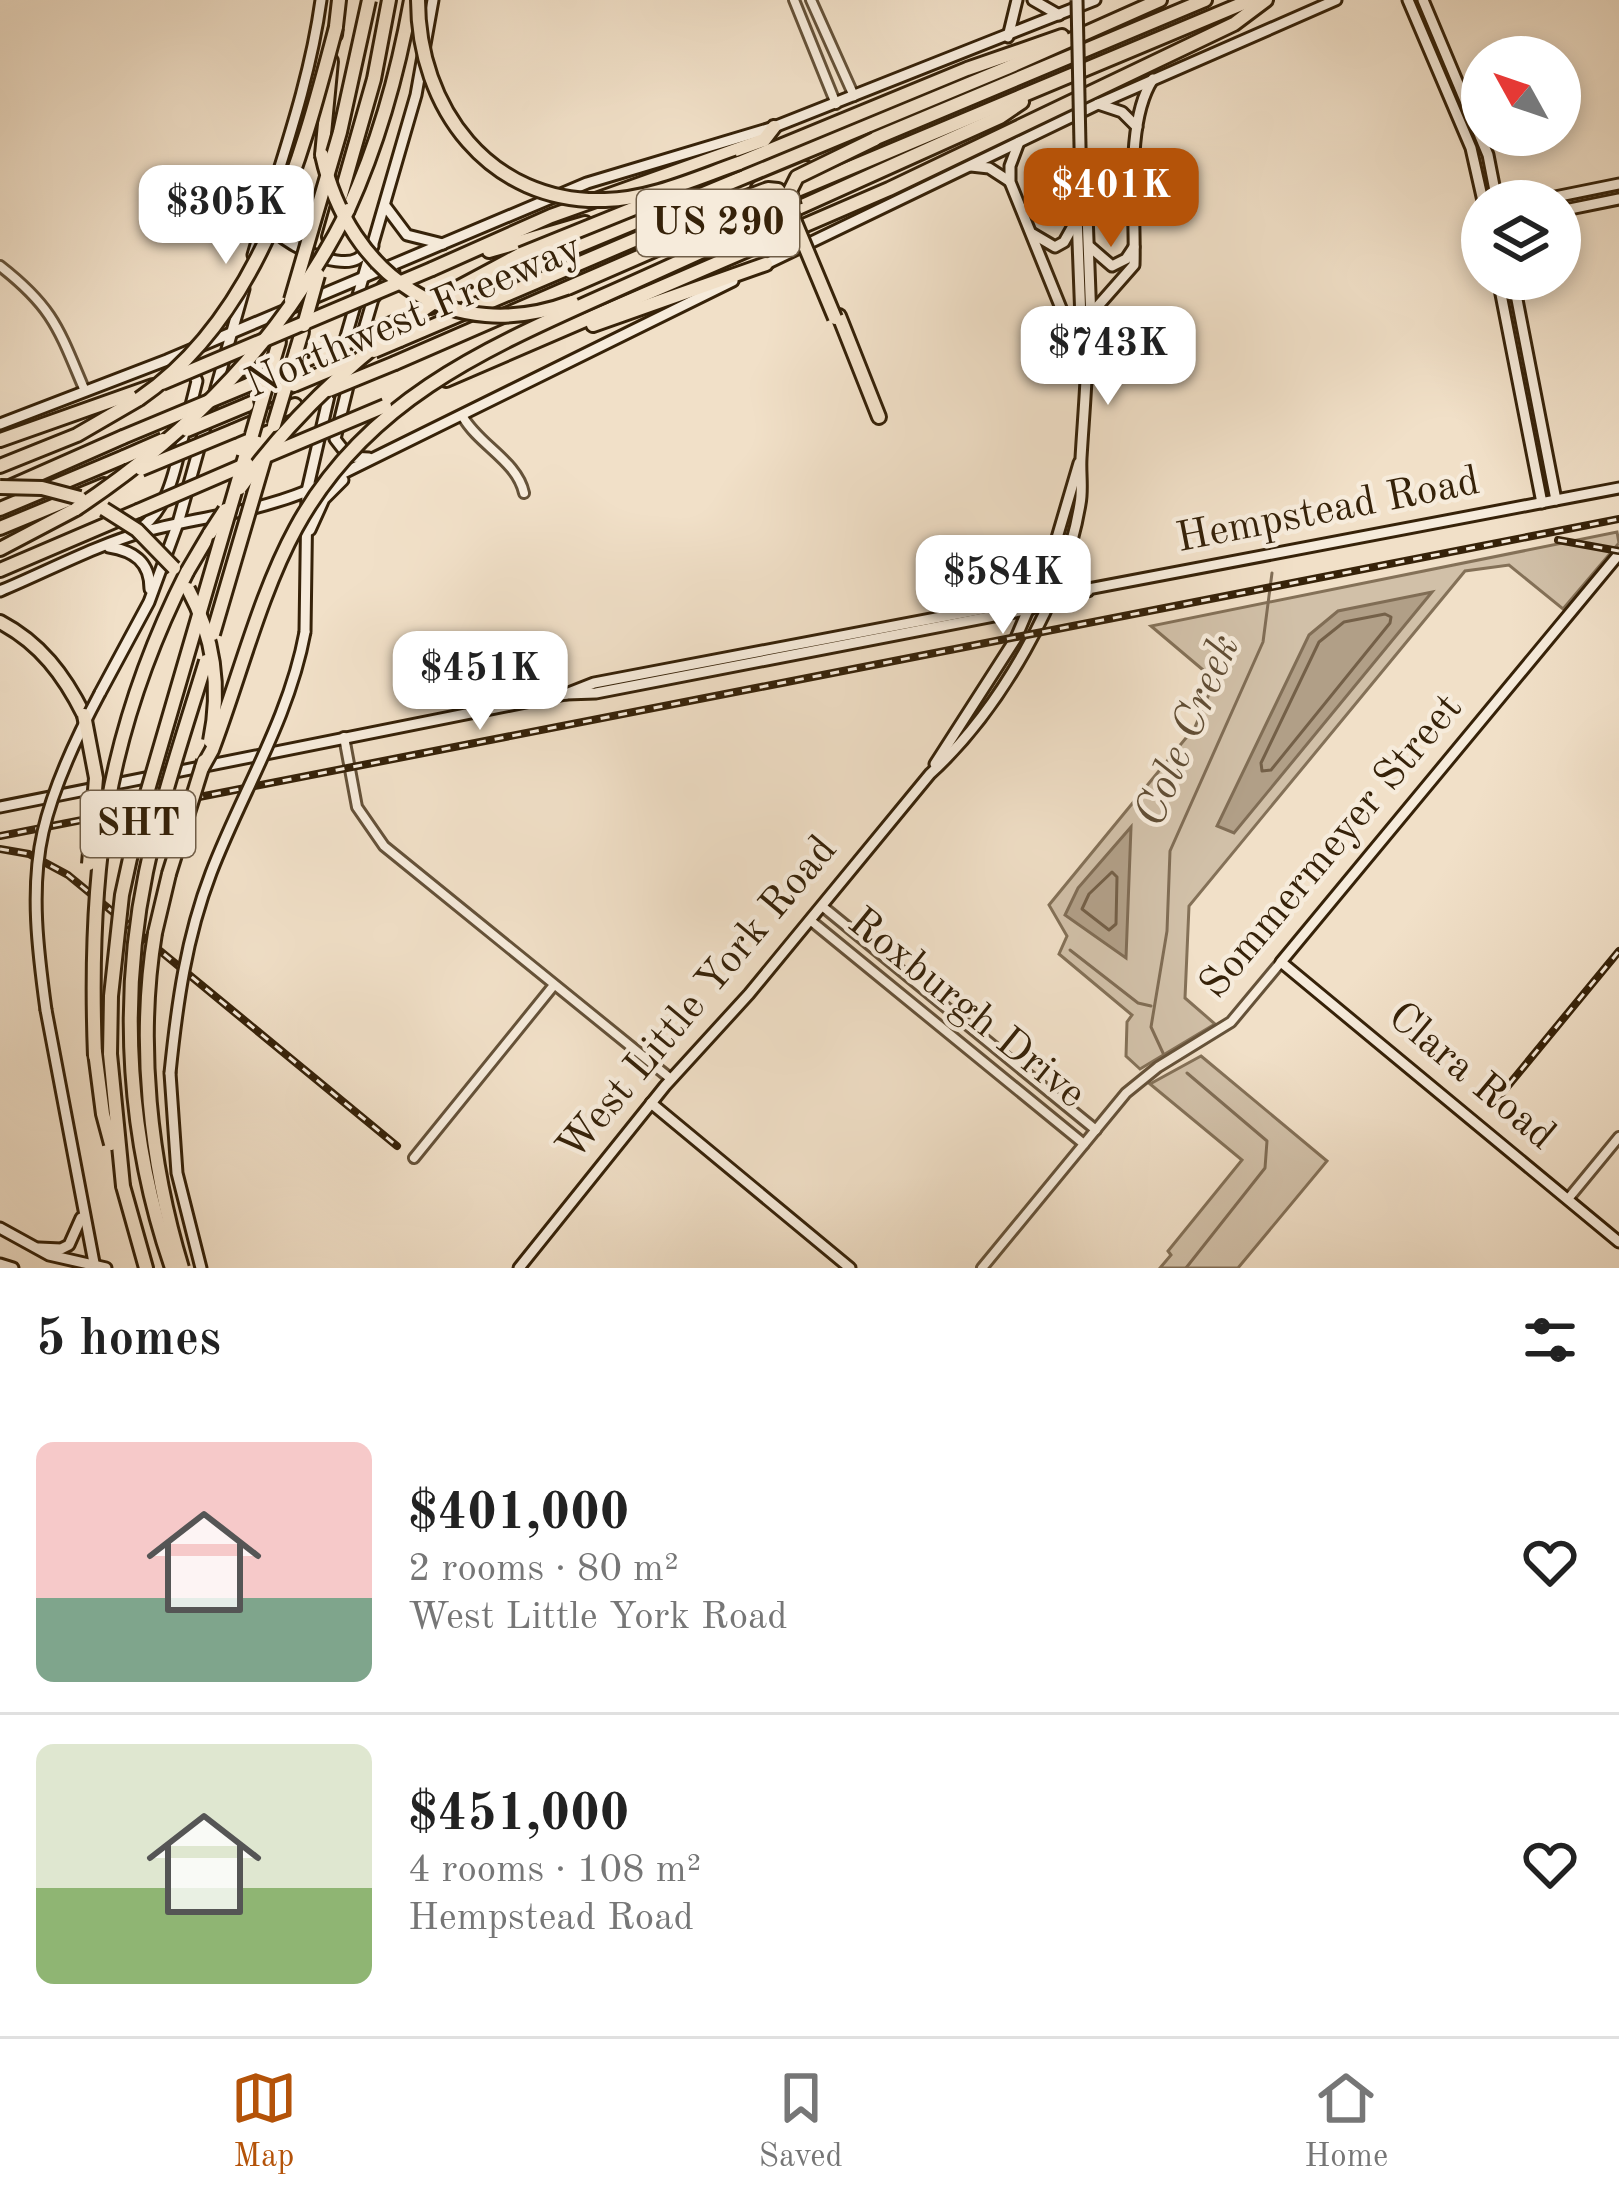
<!DOCTYPE html>
<meta charset="utf-8">
<style>
body{margin:0;font-family:"Old Standard TT",serif;background:#f6f6f6;color:#222;height:100vh;display:flex;flex-direction:column;font-size:45px;white-space:nowrap}
*{box-sizing:border-box;margin:0}
p{font-size:39px;color:#767676}
.icon{flex:none;width:66px;height:66px;fill:none;stroke:currentColor;stroke-width:2;stroke-linecap:round;stroke-linejoin:round}
.map{position:relative;height:1268px;overflow:hidden}
.sheet{display:flex;flex-direction:column;background:#fff;flex:1}
.sheet>*{flex:none}
.needle{width:78px;rotate:310deg}
.buttons{position:absolute;left:1461px;top:36px;display:grid;gap:24px}
.buttons a{display:grid;place-items:center;width:120px;height:120px;border-radius:50%;background:#fff;box-shadow:0 6px 18px #0003;font-size:60px}
.price{position:absolute;translate:-50% -102px;padding:0 27px;border-radius:24px;background:#fff;color:#222;font-size:39px;line-height:78px;filter:drop-shadow(0 3px 6px #0008)}
.price::after{content:'';position:absolute;left:50%;top:72px;width:36px;height:27px;margin-left:-18px;background:inherit;clip-path:polygon(0 0,100% 0,50% 100%)}
.price.current{background:#b45309;color:#fff}
ul{padding:0;list-style:none}
li{display:flex;align-items:center;gap:36px;height:300px;padding:0 36px}
li+li{border-top:3px solid #e0e0e0}
li span{display:grid;place-items:center;flex:none;width:336px;height:240px;border-radius:18px;color:#555}
li>.icon{margin-inline-start:auto}
span .icon{width:144px;height:144px;fill:#fffc;stroke-width:1}
li b{font-size:51px}
h2{display:flex;justify-content:space-between;align-items:center;height:144px;padding:0 36px;font-size:51px}
.dock{display:flex;justify-content:space-around;align-items:center;height:168px;border-top:3px solid #e0e0e0;background:#fff;font-size:33px;color:#767676}
.dock a{display:grid;justify-items:center;gap:6px}
.dock .current{color:#b45309}
.map>svg:first-child{display:block}
</style>
<div class="map">
<svg width="1619" height="1268" viewBox="0 0 1619 1268">
<rect width="100%" height="100%" fill="#f1e0c8"/>
<filter id="stains"><feTurbulence type="fractalNoise" baseFrequency=".00167" numOctaves="4"/><feColorMatrix values="0 0 0 0 .2 0 0 0 0 .09 0 0 0 0 .02 0 0 0 .5 -.17"/></filter>
<radialGradient id="worn" r=".72"><stop offset=".6" stop-color="#630" stop-opacity="0"/><stop offset="1" stop-color="#630" stop-opacity=".3"/></radialGradient>
<!-- green -->
<g fill="#d1c0a8" stroke="#847158" stroke-width="3">
<path d="M1617,532L1619,543L1563,609L1509,565L1465,571L1189,906L1185,998L1215,1024L1140,1069L1126,1056L1127,1022L1132,1015L1059,954L1067,936L1049,905L1195,727L1215,680L1151,626Z"/>
<path d="M1201,1056L1327,1161L1238,1268H1160L1171,1255L1168,1251L1242,1160L1150,1084Z"/>
</g>
<!-- water -->
<g fill="#b19f87" stroke="#806d55" stroke-width="3">
<path d="M1432,592L1234,833L1217,826L1309,635L1338,611Z"/>
<path d="M1131,827L1126,958L1065,915L1078,888Z"/>
</g>
<g fill="none" stroke-linecap="round" stroke-linejoin="round">
<!-- shore -->
<g stroke="#746048" stroke-width="3">
<path d="M1385,614L1391,617L1390,623L1271,770L1262,771L1261,763L1319,642L1344,622Z"/>
<path d="M1112,872L1117,877L1116,924L1109,930L1082,909L1089,894Z"/>
</g>
<!-- stream -->
<g stroke="#806d55" stroke-width="3">
<path d="M1070,950L1138,1003L1151,1006"/>
<path d="M1163,1053L1151,1027L1167,931L1170,851L1263,642L1272,573"/>
<path d="M1186,1268L1265,1168L1267,1141L1187,1073"/>
</g>
<!-- street casing -->
<g stroke="#655239" stroke-width="14">
<g id="street">
<path d="M794,0L836,104"/>
<path d="M811,0L854,96"/>
<path d="M0,266C54,308 59,330 85,391"/>
<path d="M463,417C479,445 517,461 524,493"/>
<path d="M344,737L357,807L384,846L671,1079"/>
<path d="M822,906L1096,1130"/>
<path d="M810,920L1084,1144"/>
<path d="M414,1158L554,985"/>
<path d="M1568,1199L1619,1137"/>
<path d="M982,1268L1126,1093L1158,1067L1231,1022L1281,962"/>
</g>
</g>
<!-- secondary casing -->
<g stroke="#362209" stroke-width="15">
<g id="secondary">
<path d="M1033,0L1059,15"/>
<path d="M1408,0L1471,148L1483,201"/>
<path d="M1423,0L1488,155L1497,201"/>
<path d="M1008,37L1017,0"/>
<path d="M1098,104L1122,112L1137,127"/>
<path d="M1019,142L1010,166V182L1067,323L1082,346"/>
<path d="M971,166L989,168L1009,181"/>
<path d="M1081,196L1077,215L1082,346"/>
<path d="M1535,201L1619,184"/>
<path d="M386,207L407,235L443,244"/>
<path d="M1560,211L1619,199"/>
<path d="M270,224C279,243 337,270 357,259C363,256 367,251 373,246"/>
<path d="M1033,234L1055,247L1064,242L1073,226"/>
<path d="M1090,247L1112,266L1126,259L1134,247"/>
<path d="M253,255C277,171 309,88 321,0"/>
<path d="M764,265L1098,104L1336,0"/>
<path d="M1498,279L1542,503"/>
<path d="M1513,279L1556,500"/>
<path d="M1090,315L1134,265C1136,212 1124,123 1153,79"/>
<path d="M355,360L373,299L394,272"/>
<path d="M336,371L416,95L433,0"/>
<path d="M349,382L335,439L349,457L369,458"/>
<path d="M190,409L197,381L191,368"/>
<path d="M0,424L167,360L587,183L774,127L1095,0"/>
<path d="M310,530L324,499L343,480"/>
<path d="M137,531C172,507 175,465 186,425"/>
<path d="M109,547C134,551 150,562 150,589"/>
<path d="M1619,554L1281,962L1619,1242"/>
<path d="M1063,568L1071,583L1088,591"/>
<path d="M0,591C48,571 96,545 146,531C203,516 250,514 307,491L733,281"/>
<path d="M305,632L307,491L331,387"/>
<path d="M100,693L149,602L178,523L244,289"/>
<path d="M566,694L596,693L1030,609L1049,598"/>
<path d="M935,764L1016,638L1054,548L1079,463"/>
<path d="M0,807L566,694L594,683L1619,488"/>
<path d="M46,1010L95,1268"/>
<path d="M170,1073L177,1173L201,1268"/>
<path d="M651,1103L850,1268"/>
<path d="M0,1228L49,1255L106,1268"/>
<path d="M39,1248L61,1249L69,1245L81,1218"/>
<path d="M0,1264L13,1268"/>
<path d="M519,1268L665,1086L749,994L930,774C999,711 1065,597 1080,504C1083,489 1080,473 1081,458C1083,424 1086,391 1087,357L1092,347L1087,214L1081,194"/>
</g>
</g>
<!-- highway casing -->
<g stroke="#362209" stroke-width="18">
<g id="highway">
<path d="M335,35L339,0"/>
<path d="M869,141L1205,0"/>
<path d="M322,155L331,61"/>
<path d="M739,163L967,69L1062,36"/>
<path d="M758,188L806,168"/>
<path d="M348,210C379,142 398,73 411,0"/>
<path d="M778,217L1000,117L1022,102"/>
<path d="M329,237L374,79L389,0"/>
<path d="M489,251L585,223"/>
<path d="M432,269L551,216L764,140L774,127"/>
<path d="M448,293L521,254"/>
<path d="M431,307L1007,68L1160,0"/>
<path d="M839,316L879,417"/>
<path d="M593,325L766,264"/>
<path d="M400,340L667,226"/>
<path d="M296,352L302,332"/>
<path d="M273,362L279,342"/>
<path d="M395,363L680,239L1251,0"/>
<path d="M446,380L889,189L1234,24L1266,0"/>
<path d="M248,385L308,359"/>
<path d="M247,405L293,385"/>
<path d="M233,431L295,405"/>
<path d="M0,440L153,386"/>
<path d="M0,466L77,435L139,399"/>
<path d="M12,486L123,437"/>
<path d="M0,509L124,457"/>
<path d="M0,528L104,485"/>
<path d="M0,549L76,509"/>
<path d="M0,570L138,511"/>
<path d="M187,572L210,533"/>
<path d="M0,622C40,643 64,675 84,715"/>
<path d="M155,933L169,874"/>
<path d="M123,1186L146,1268"/>
</g>
</g>
<!-- street -->
<use href="#street" stroke="#f6ebdb" stroke-width="8"/>
<!-- secondary -->
<use href="#secondary" stroke="#f6ebdb" stroke-width="9"/>
<!-- highway -->
<use href="#highway" stroke="#f1e0c8" stroke-width="12"/>
<!-- rail casing -->
<g stroke="#362209" stroke-width="8">
<g id="rail">
<path d="M1558,540L1619,551"/>
<path d="M0,836L1619,519"/>
<path d="M0,849L29,854L68,875L397,1146"/>
<path d="M1498,1098L1619,951"/>
</g>
</g>
<!-- rail -->
<use href="#rail" stroke="#f6ebdb" stroke-width="3" stroke-dasharray="9" stroke-linecap="butt"/>
<!-- secondary-bridge casing -->
<g stroke="#362209" stroke-width="15" stroke-linecap="butt">
<g id="secondary-bridge">
<path d="M1077,0L1081,194"/>
<path d="M46,1010C38,952 30,889 43,832C54,784 77,736 100,693"/>
<path d="M170,1073C177,1004 186,938 211,873C242,792 289,719 305,632"/>
</g>
</g>
<!-- highway-bridge casing -->
<g stroke="#362209" stroke-width="18" stroke-linecap="butt">
<g id="highway-bridge">
<path d="M418,0C418,107 489,204 605,200C651,199 696,178 739,163"/>
<path d="M322,155C349,276 451,347 572,302"/>
<path d="M794,206L790,191L797,177L875,139"/>
<path d="M661,229L768,189L778,190L787,203L835,318"/>
<path d="M521,254L667,195"/>
<path d="M291,300L340,132L369,0"/>
<path d="M304,325L318,275"/>
<path d="M374,351L400,340"/>
<path d="M308,359L398,321"/>
<path d="M162,383L432,269"/>
<path d="M294,385L349,362"/>
<path d="M329,390L395,363"/>
<path d="M139,399C260,316 301,160 336,27"/>
<path d="M274,425L296,352"/>
<path d="M187,430L247,405"/>
<path d="M252,435L273,362"/>
<path d="M123,437L248,385"/>
<path d="M266,456L385,406"/>
<path d="M124,457L163,440"/>
<path d="M141,469L233,431"/>
<path d="M0,487L42,488L80,498"/>
<path d="M240,488C295,411 364,349 443,296"/>
<path d="M76,509C193,431 284,337 348,210"/>
<path d="M104,509L137,530L174,568"/>
<path d="M138,511L247,464"/>
<path d="M210,533L225,510"/>
<path d="M188,589C214,637 221,688 210,741"/>
<path d="M213,634L264,460"/>
<path d="M84,715L96,778L89,864"/>
<path d="M202,768L212,750C239,679 260,594 296,528C364,403 480,351 603,296C662,270 720,243 778,217"/>
<path d="M169,874L204,761"/>
<path d="M155,933C137,1042 150,1163 182,1268"/>
<path d="M95,1052L103,1114L111,1144"/>
<path d="M95,1056C88,874 104,736 187,572"/>
<path d="M123,1186L110,1054L111,996L122,895L136,831L245,457"/>
<path d="M172,1268C128,1141 119,1003 146,872C161,800 185,730 206,661"/>
</g>
</g>
<!-- secondary-bridge -->
<use href="#secondary-bridge" stroke="#f6ebdb" stroke-width="9"/>
<!-- highway-bridge -->
<use href="#highway-bridge" stroke="#f1e0c8" stroke-width="12"/>
</g>
<g text-anchor="middle" dominant-baseline="central" stroke-width="9" stroke-linejoin="round" paint-order="stroke">
<!-- shield labels -->
<g fill="#f6ebdb" stroke="#705e48" stroke-width="3">
<rect x="637" y="190" width="162" height="66" rx="9"/>
<rect x="81" y="791" width="114" height="66" rx="9"/>
</g>
<g font-size="39" font-weight="bold" fill="#362209">
<text x="718" y="223">US 290</text>
<text x="138" y="824">SHT</text>
</g>
<!-- street labels -->
<g font-size="42" fill="#362209" stroke="#f6ebdb">
<text transform="translate(414 317) rotate(-23)">Northwest Freeway</text>
<text transform="translate(1328 511) rotate(-11)">Hempstead Road</text>
<text transform="translate(1332 847) rotate(-50)">Sommermeyer Street</text>
<text transform="translate(698 999) rotate(-50)">West Little York Road</text>
<text transform="translate(966 1009) rotate(39)">Roxburgh Drive</text>
<text transform="translate(1471 1077) rotate(40)">Clara Road</text>
</g>
<!-- water labels -->
<g font-size="45" font-style="italic" fill="#614e35" stroke="#f6ebdb">
<text transform="translate(1189 731) rotate(-67)">Cole Creek</text>
</g>
</g>
<rect width="100%" height="100%" filter="url(#stains)"/>
<rect width="100%" height="100%" fill="url(#worn)"/>
</svg>
<div class="buttons">
<a><svg class="needle" viewBox="-14 -14 28 28"><path d="M0-13l5 13h-10z" fill="#e53935"/><path d="M0 13l5-13h-10z" fill="#767676"/></svg></a>
<a><svg class="icon" aria-label="layers" viewBox="0 0 24 24"><path d="M12 4l9 5-9 5-9-5zM3 14l9 5 9-5"/></svg></a>
</div>
<b class="price current" style="left:1111px;top:250px">$401K</b>
<b class="price" style="left:226px;top:267px">$305K</b>
<b class="price" style="left:1108px;top:408px">$743K</b>
<b class="price" style="left:1003px;top:637px">$584K</b>
<b class="price" style="left:480px;top:733px">$451K</b>
</div>
<section class="sheet">
<h2>5 homes<svg class="icon" aria-label="filters" viewBox="0 0 24 24"><path d="M4 7h16M4 17h16"/><circle cx="9" cy="7" r="2"/><circle cx="15" cy="17" r="2"/></svg></h2>
<ul>
<li><span style="background:linear-gradient(#f6c9c9 65%,#7fa58c 0)"><svg class="icon" aria-label="home" viewBox="0 0 24 24"><path d="M3 11l9-7 9 7M6 9v11h12V9"/></svg></span><div><b>$401,000</b><p>2 rooms · 80 m²</p><p>West Little York Road</p></div><svg class="icon" aria-label="heart" viewBox="0 0 24 24"><path d="M12 20l-8-8c-3-5 5-10 8-4 3-6 11-1 8 4z"/></svg></li>
<li><span style="background:linear-gradient(#dfe7d0 60%,#8fb573 0)"><svg class="icon" aria-label="home" viewBox="0 0 24 24"><path d="M3 11l9-7 9 7M6 9v11h12V9"/></svg></span><div><b>$451,000</b><p>4 rooms · 108 m²</p><p>Hempstead Road</p></div><svg class="icon" aria-label="heart" viewBox="0 0 24 24"><path d="M12 20l-8-8c-3-5 5-10 8-4 3-6 11-1 8 4z"/></svg></li>
</ul>
</section>
<nav class="dock">
<a class="current"><svg class="icon" aria-label="map" viewBox="0 0 24 24"><path d="M3 6l6-2 6 2 6-2v14l-6 2-6-2-6 2zM9 4v14M15 6v14"/></svg>Map</a>
<a><svg class="icon" aria-label="saved" viewBox="0 0 24 24"><path d="M7 4h10v16l-5-4-5 4z"/></svg>Saved</a>
<a><svg class="icon" aria-label="home" viewBox="0 0 24 24"><path d="M3 11l9-7 9 7M6 9v11h12V9"/></svg>Home</a>
</nav>
